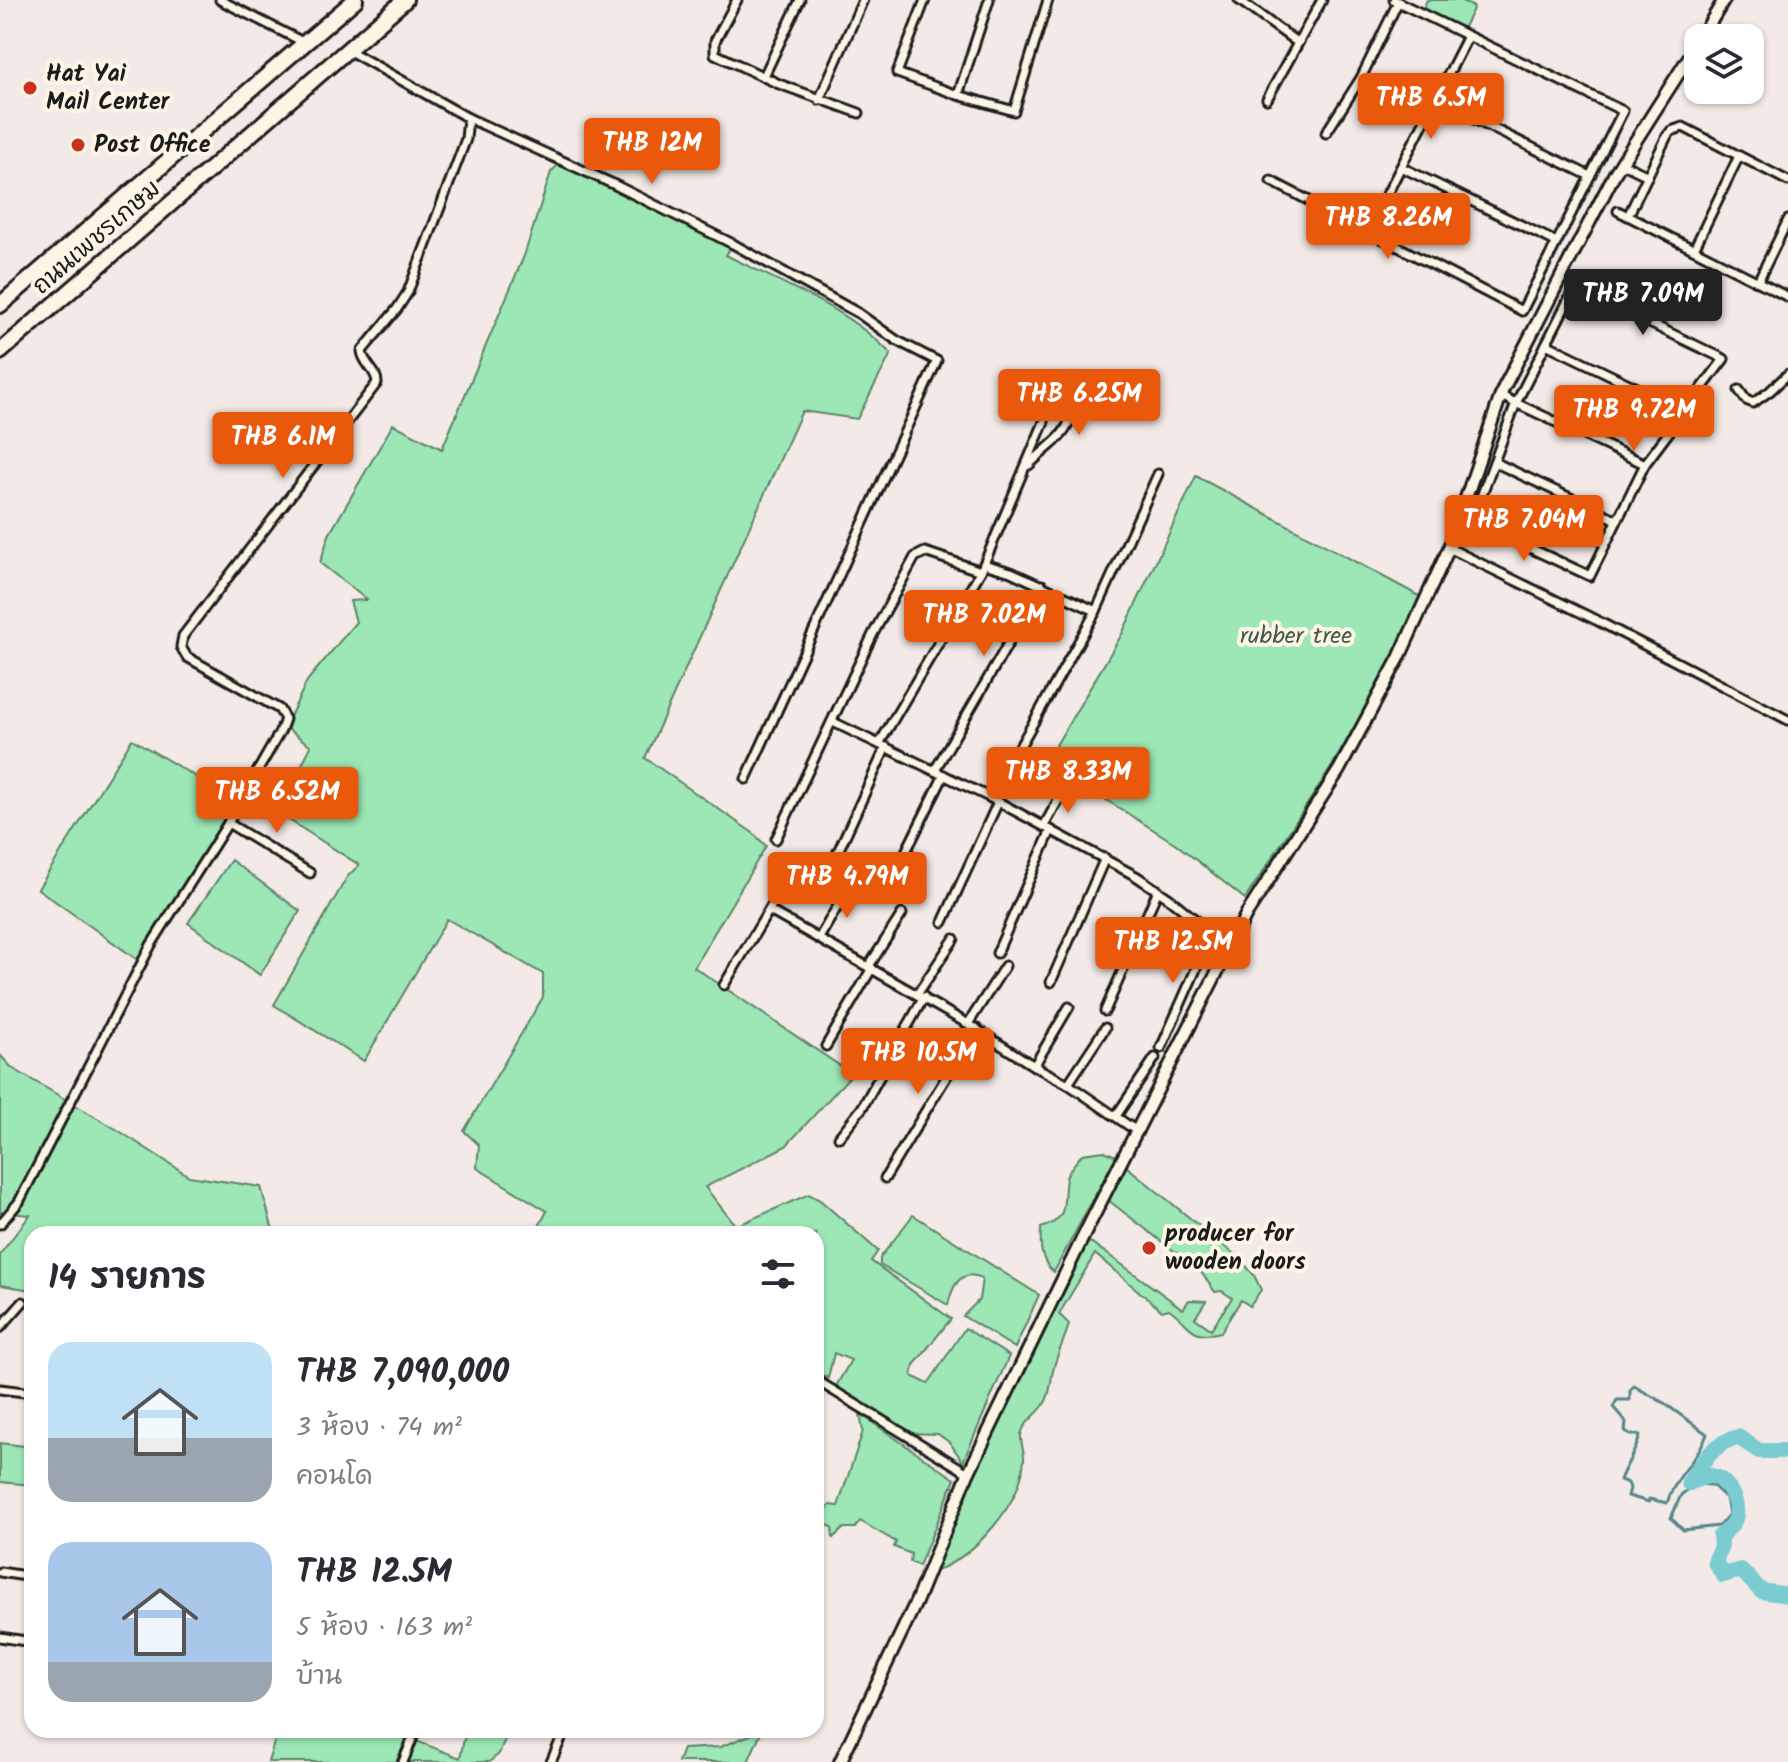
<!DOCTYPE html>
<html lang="th">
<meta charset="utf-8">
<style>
body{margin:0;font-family:Kalam,"Playpen Sans Thai",sans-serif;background:#f2f2f3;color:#2b2b33;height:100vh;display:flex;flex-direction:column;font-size:30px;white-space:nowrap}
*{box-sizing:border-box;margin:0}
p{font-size:26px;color:#7c7c81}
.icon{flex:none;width:44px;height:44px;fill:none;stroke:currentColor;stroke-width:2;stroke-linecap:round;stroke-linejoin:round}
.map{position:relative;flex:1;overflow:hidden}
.sheet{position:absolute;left:24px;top:1226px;width:800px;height:512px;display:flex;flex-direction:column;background:#fff;border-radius:24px;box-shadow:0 2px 6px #0004}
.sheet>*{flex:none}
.fabs{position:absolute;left:1684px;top:24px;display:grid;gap:16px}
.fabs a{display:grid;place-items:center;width:80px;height:80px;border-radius:16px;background:#fff;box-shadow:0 2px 6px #0004;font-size:40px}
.price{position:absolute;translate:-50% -68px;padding:0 18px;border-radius:8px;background:#ea580c;color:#fff;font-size:26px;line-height:52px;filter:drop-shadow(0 2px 4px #0008)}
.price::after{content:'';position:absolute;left:50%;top:48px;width:24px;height:18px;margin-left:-12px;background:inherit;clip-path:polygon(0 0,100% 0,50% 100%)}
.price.selected{background:#222;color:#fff}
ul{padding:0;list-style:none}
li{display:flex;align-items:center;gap:24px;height:200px;padding:0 24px}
li span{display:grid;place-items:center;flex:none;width:224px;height:160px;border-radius:24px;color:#555}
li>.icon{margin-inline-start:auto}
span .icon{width:96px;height:96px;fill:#fffc;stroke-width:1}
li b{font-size:34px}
h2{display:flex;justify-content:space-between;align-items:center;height:96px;padding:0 24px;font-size:34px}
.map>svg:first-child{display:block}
</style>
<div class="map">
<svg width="1788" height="1762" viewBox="0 0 1788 1762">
<rect width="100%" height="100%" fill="#f3eae7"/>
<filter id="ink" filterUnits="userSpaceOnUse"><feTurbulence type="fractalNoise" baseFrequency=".0125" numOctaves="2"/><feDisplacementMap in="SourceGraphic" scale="16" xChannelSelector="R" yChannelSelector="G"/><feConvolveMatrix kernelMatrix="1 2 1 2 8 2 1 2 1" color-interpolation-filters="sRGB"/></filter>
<g filter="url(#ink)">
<!-- green -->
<g fill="#9de7b6" stroke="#5c8269" stroke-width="2">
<path d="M1427,0H1460L1474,7L1462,31L1422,10Z"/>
<path d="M564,159L731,247L726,255C782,284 848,308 891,354L857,419L802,411L645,758L753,833L766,846L694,967L852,1074L786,1146L705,1187L736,1226L809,1194L820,1200L878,1251L871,1261L951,1319L914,1365L912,1376L928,1384L965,1328L1009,1356L963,1462L950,1443L938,1434L906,1433L835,1388L851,1360L834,1353L828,1378L816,1372V1234H535L547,1211L477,1168L479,1145L464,1131L543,997V974L447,919L364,1061L274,1005L347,877L359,865L278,813L311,746L285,727L307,681L356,622L350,601L367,600L320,563L329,535L393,424L442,449L524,256L551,172Z"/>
<path d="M1196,476L1421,597L1379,685L1329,771L1245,899L1176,844L1046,762L1122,634Z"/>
<path d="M132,739L240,803L142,963L38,889Z"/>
<path d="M231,860L300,911L260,975L188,923Z"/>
<path d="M0,1055L12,1068L116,1129L189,1176L261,1187L274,1234H32V1290L0,1285V1254L30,1215L0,1212Z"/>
<path d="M1104,1151L1116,1156L1054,1272C1040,1261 1040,1245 1041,1228C1073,1218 1060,1200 1067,1175C1070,1168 1078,1160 1082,1154Z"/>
<path d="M1126,1166L1240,1259L1254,1275L1261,1290L1250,1306L1241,1300L1221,1332C1189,1340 1190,1323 1169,1309L1162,1311L1095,1254L1059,1314L1069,1324C1065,1340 1056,1355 1053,1371C1050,1383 1051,1395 1043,1406C1036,1416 1023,1423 1021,1435C1020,1443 1025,1452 1024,1460C1021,1505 976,1554 936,1571L977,1467L1086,1242L1092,1243L1183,1309L1189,1300L1206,1301L1195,1318L1211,1329L1232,1298L1222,1291L1215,1292L1201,1272L1108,1200Z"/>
<path d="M913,1215L1039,1295L1015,1348L963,1316L979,1300L982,1278C960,1268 952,1287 948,1305L880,1265V1258Z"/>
<path d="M860,1414L955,1479L919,1566L910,1562L911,1554L894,1547L896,1542L860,1521L855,1528H844L833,1538L832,1527L820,1522L821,1515L830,1505L838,1506L863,1431Z"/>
<path d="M0,1443L32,1447V1485L0,1482Z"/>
<path d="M278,1730H411L396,1762H268Z"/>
<path d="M466,1730H509L499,1754L489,1762H405L414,1740L460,1758Z"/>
<path d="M762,1730L748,1762H678L683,1749L720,1747Z"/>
</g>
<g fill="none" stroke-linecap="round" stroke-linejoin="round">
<!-- stream -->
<g stroke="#548689" stroke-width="3">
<path d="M1634,1386L1664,1403L1707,1434C1698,1460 1675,1476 1667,1503L1649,1499V1502L1628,1496L1630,1488L1628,1483L1620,1480C1625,1466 1638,1448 1640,1435H1630L1625,1431L1626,1422L1613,1407L1617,1400H1630V1390Z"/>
<path d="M1694,1484L1712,1485L1726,1498L1729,1514L1719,1526L1683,1530L1671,1518L1681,1495Z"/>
</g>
<!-- river -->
<g stroke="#7accd1" stroke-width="16">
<path d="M1689,1483C1694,1481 1702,1477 1708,1476C1725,1474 1738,1500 1736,1515C1734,1525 1727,1530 1720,1536L1721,1546L1715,1562L1723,1575L1741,1570L1761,1591L1788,1595"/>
<path d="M1689,1483C1701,1464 1714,1442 1738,1437L1759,1451H1788"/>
</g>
<!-- street casing -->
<g stroke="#1c1c1c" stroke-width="13">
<g id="street">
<path d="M220,0L303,42"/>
<path d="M737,0L715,41V54L779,84L859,113"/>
<path d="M925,0L897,73L958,95L1014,111L1048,0"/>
<path d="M1239,0L1298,43"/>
<path d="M348,50L468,118L613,184L733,244L858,313L896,340L937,361L746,779"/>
<path d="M764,76L800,0"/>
<path d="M958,95L989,0"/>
<path d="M1267,99L1322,0"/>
<path d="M819,100L863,0"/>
<path d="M1435,100L1590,176"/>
<path d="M1326,133L1361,78L1398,2L1394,0"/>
<path d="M1621,163L1648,176"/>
<path d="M1401,167L1556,242"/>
<path d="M1271,181L1522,311L1623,111L1398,2"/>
<path d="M1618,211L1788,297"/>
<path d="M1628,216L1667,136L1671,131L1683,127L1788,181"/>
<path d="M1367,233L1468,36"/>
<path d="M1694,249L1739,156"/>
<path d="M1758,281L1788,220"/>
<path d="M1575,287L1724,359L1645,464L1590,576L1472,521L1516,403Z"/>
<path d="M1546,344L1685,411"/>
<path d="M1739,390L1746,400L1753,403L1770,391L1788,374"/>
<path d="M1501,396L1645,464"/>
<path d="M1494,462L1617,520"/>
<path d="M1029,465C1055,438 1085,429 1062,387"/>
<path d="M1449,548L1596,620L1788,720"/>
<path d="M984,564L1011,572L1096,611"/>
<path d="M833,722L991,798L1136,876L1170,899L1230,948"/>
<path d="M879,744L981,571L1044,422"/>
<path d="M935,770L1042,585"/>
<path d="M991,798L1096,611L1158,474"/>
<path d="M228,823L310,873"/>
<path d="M1044,826L1065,788"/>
<path d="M776,839L873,634L915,557L925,552L981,571"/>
<path d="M830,869L886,747"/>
<path d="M884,896L944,775"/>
<path d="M770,911L968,1024L1034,1066L1068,1084L1138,1132"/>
<path d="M943,922L998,802"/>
<path d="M819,938L849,887"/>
<path d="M997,953L1051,830"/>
<path d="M869,966L902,914"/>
<path d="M1051,982L1105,858"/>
<path d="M724,985L799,860"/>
<path d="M918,993L954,939"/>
<path d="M1105,1011L1158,890"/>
<path d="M968,1024L1005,966"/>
<path d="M826,1046L872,968"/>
<path d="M1161,1048L1196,969L1203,926"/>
<path d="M1034,1066L1069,1007"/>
<path d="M1068,1084L1105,1028"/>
<path d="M1116,1116L1155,1058"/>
<path d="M839,1137L862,1108L924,997"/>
<path d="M885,1178L976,1028"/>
<path d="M0,1224L19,1202L151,945L228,823L281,730L285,719L279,709L187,657L181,647L183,636L377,383C377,370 363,364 362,351L397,309L408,292L466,139L468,118"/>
<path d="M0,1328L23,1302"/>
<path d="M816,1380L968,1473"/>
<path d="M0,1389L32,1393"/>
<path d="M0,1572L32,1577"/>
<path d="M0,1637L32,1642"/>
<path d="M403,1762L416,1730"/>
<path d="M551,1762L565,1730"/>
</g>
</g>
<!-- secondary casing -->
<g stroke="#1c1c1c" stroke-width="16">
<g id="secondary">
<path d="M1701,38L1724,0"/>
<path d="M840,1762L916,1602L968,1474L1085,1233L1246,915L1339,770L1399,658L1449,548L1503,389L1615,173L1698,43"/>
</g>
</g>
<!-- highway casing -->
<g stroke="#1c1c1c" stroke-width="20">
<g id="highway">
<path d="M0,305L355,0"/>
<path d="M0,352L405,0"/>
</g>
</g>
<!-- street -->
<use href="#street" stroke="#fcf5e5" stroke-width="7"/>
<!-- secondary -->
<use href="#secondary" stroke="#fcf5e5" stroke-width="10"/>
<!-- highway -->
<use href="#highway" stroke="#fcf5e5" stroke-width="14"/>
</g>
</g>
<!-- markers -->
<g fill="#c8321e" stroke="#fcf5e5" stroke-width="3">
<circle cx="30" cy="88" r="8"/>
<circle cx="78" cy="145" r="8"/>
<circle cx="1149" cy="1248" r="8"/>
</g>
<g text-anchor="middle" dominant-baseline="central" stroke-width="8" stroke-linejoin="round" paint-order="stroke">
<!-- poi labels -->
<g font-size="24" font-weight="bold" fill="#1c1c1c" stroke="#fcf5e5" text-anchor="start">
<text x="46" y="74">Hat Yai<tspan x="46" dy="28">Mail Center</tspan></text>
<text x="94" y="145">Post Office</text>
<text x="1165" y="1234">producer for<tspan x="1165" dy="28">wooden doors</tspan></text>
</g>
<!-- street labels -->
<g font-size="24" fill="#1c1c1c" stroke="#fcf5e5">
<text transform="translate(97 238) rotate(-41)">ถนนเพชรเกษม</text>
</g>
<!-- park labels -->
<g font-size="24" fill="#43594a" stroke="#fcf5e5">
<text x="1296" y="636">rubber tree</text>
</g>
</g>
</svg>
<div class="fabs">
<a><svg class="icon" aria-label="layers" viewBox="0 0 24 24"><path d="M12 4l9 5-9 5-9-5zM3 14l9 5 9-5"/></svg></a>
</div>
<b class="price" style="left:1431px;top:141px">THB 6.5M</b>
<b class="price" style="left:652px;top:186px">THB 12M</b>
<b class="price" style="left:1388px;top:261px">THB 8.26M</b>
<b class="price selected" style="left:1643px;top:337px">THB 7.09M</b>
<b class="price" style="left:1079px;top:437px">THB 6.25M</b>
<b class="price" style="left:1634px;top:453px">THB 9.72M</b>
<b class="price" style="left:283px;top:480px">THB 6.1M</b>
<b class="price" style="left:1524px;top:563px">THB 7.04M</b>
<b class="price" style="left:984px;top:658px">THB 7.02M</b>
<b class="price" style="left:1068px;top:815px">THB 8.33M</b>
<b class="price" style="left:277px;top:835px">THB 6.52M</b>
<b class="price" style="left:847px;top:920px">THB 4.79M</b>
<b class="price" style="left:1173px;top:985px">THB 12.5M</b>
<b class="price" style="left:918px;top:1096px">THB 10.5M</b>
<section class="sheet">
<h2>14 รายการ<svg class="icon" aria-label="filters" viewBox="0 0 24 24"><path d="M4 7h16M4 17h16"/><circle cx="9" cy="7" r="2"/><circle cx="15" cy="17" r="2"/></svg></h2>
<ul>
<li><span style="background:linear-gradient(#bfe0f5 60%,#9aa5b1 0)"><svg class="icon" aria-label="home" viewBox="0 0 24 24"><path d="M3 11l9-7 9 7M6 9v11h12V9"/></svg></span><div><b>THB 7,090,000</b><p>3 ห้อง · 74 m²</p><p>คอนโด</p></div></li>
<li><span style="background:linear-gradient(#a9c7e8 75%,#9aa5b1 0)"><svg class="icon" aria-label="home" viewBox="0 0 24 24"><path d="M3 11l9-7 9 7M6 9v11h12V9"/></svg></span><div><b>THB 12.5M</b><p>5 ห้อง · 163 m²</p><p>บ้าน</p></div></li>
</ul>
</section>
</div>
